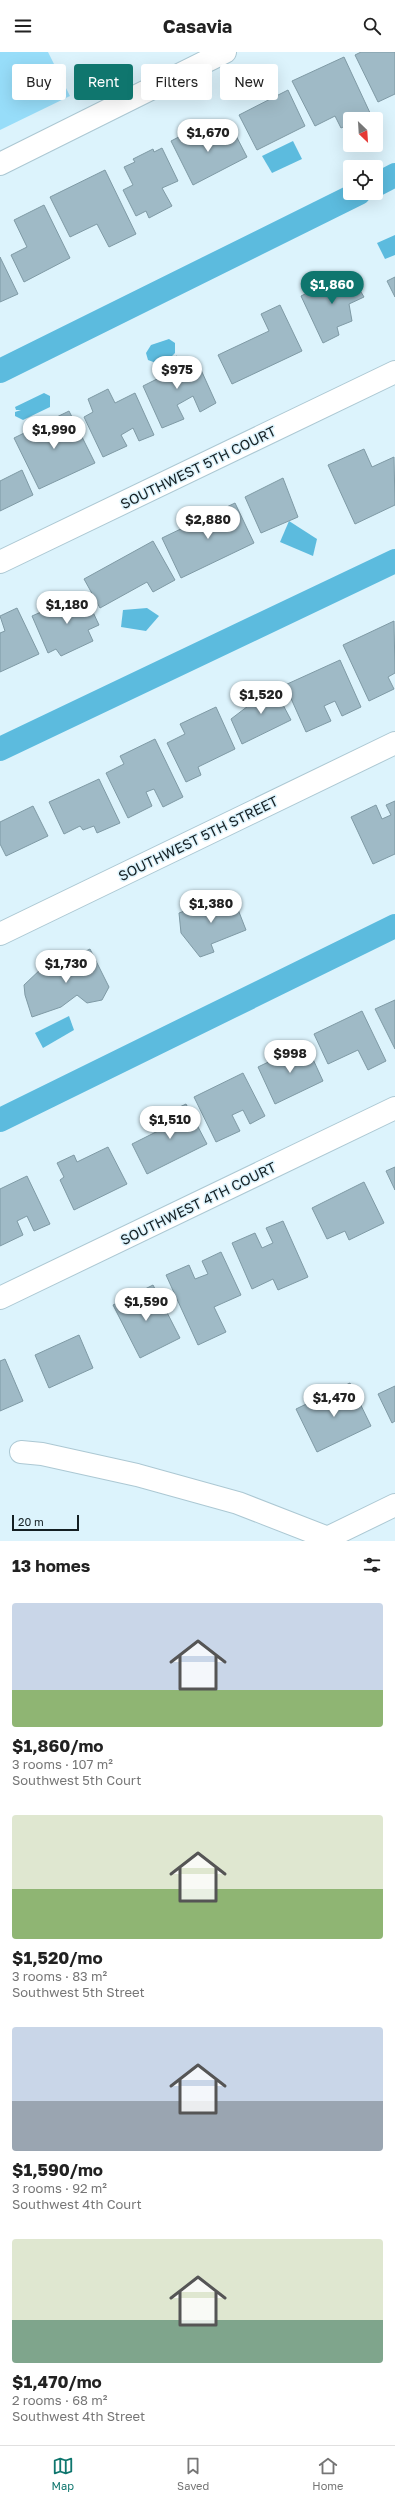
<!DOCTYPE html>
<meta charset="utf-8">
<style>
body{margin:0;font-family:"Golos Text",sans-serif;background:#f2f2f2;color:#222;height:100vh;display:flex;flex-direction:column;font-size:15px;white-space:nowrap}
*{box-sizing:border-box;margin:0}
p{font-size:13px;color:#767676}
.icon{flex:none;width:22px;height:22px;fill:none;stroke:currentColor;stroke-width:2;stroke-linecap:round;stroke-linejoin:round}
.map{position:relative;height:1489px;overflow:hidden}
.sheet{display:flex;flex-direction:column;background:#fff;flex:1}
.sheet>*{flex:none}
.banner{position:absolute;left:12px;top:12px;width:371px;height:36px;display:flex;gap:8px}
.needle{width:26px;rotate:155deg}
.buttons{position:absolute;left:343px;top:60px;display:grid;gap:8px}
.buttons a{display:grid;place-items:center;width:40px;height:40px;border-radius:4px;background:#fff;box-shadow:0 4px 16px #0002;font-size:20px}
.scale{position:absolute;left:12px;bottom:10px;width:67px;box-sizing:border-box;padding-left:4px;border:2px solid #141f23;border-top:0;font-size:11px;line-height:14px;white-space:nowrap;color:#141f23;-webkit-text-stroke:3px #dcf3fc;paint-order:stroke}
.price{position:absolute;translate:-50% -34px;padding:0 9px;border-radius:14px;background:#fff;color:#222;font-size:13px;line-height:26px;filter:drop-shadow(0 1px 2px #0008)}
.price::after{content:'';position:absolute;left:50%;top:24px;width:12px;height:9px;margin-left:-6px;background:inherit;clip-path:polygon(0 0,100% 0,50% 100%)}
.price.on{background:#0f766e;color:#fff}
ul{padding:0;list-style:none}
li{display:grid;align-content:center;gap:8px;height:212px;padding:0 12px}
li span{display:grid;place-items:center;height:124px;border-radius:4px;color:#555}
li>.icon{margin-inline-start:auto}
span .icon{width:72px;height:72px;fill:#fffc;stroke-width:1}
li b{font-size:17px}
h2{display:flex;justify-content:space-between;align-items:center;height:48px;padding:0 12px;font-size:17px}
.tag{padding:0 14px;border-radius:4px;background:#fff;box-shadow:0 4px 16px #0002;font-size:14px;line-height:36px}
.tag.on{background:#0f766e;color:#fff}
header{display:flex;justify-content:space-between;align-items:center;height:52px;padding:0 12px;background:#fff;font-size:18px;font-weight:700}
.menu{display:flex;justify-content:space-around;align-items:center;height:56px;border-top:1px solid #e0e0e0;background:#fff;font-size:11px;color:#767676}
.menu a{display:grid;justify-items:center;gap:2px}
.menu .on{color:#0f766e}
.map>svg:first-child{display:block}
</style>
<header><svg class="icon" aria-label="menu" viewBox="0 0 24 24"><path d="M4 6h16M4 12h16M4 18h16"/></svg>Casavia<svg class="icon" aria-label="search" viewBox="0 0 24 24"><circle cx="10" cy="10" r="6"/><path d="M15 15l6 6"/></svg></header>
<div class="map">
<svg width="395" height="1489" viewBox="0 0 395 1489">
<rect width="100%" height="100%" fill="#dcf3fc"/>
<!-- green -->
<path fill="#97ddf9" d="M0,0H48L70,44L0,78Z"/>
<!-- water -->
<g fill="#5cbbde">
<path d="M293,89L302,107L272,121L262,104Z"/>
<path d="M395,183V203L385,207L377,191Z"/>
<path d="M169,287L175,291V301L172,304L161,305L156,311L148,308L146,301L151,293Z"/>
<path d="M44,341L50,344V355L23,368L15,364V360L21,358H16L15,355Z"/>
<path d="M289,469L317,487L313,504L280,490Z"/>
<path d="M147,556L159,564L146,579L121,575L123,558Z"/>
<path d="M69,964L74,978L43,996L35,981Z"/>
</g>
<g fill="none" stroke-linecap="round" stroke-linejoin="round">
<!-- canal -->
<g stroke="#5cbbde" stroke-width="24">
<path d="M376,133L395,123"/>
<path d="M0,319L359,141"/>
<path d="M0,697L395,509"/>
<path d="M0,1068L395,874"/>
</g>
</g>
<!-- building -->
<g fill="#9fbac6" stroke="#7f9aa5">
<path d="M361,0H395V42L378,50L355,3Z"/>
<path d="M344,5L371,63L361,67H350V72L341,76L335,64L315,74L292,29Z"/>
<path d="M288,38L305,74L257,98L239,63Z"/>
<path d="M198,75L205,90L232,76L247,105L193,133L171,89Z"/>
<path d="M162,96L178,129L162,136L172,154L149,166L146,159L136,164L123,138L133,133L124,115L135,110L133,107L153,97L154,100Z"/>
<path d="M105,118L136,182L109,195L97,172L70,185L50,145Z"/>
<path d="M44,153L70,206L24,230L11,203L27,195L14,168Z"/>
<path d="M0,205L18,242L0,250Z"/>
<path d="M349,220L364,245L349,252L352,269L337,275L339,283L323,291L301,244Z"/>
<path d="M395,225V245L387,229Z"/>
<path d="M280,253L302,299L232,332L218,303L269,279L261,262Z"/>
<path d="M177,304L183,316L197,309L216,351L200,360L193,344L177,353L184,367L162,376L143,334L159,326L154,314Z"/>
<path d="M108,337L115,351L135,341L154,383L139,389L133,376L121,383L127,394L103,405L84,365L93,360L88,347Z"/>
<path d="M69,359L95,411L39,437L14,386Z"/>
<path d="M364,397L372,415L394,405L395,453L355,472L328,413Z"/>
<path d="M22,418L33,443L0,459V429Z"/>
<path d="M283,426L298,465L261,481L245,445Z"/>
<path d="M235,451L254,491L181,526L162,486Z"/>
<path d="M153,489L175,528L153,540L147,530L100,556L84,527Z"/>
<path d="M84,541L99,573L88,578L93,589L61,604L56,597L48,601L32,564Z"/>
<path d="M17,556L39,602L0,620V581L5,579L0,564Z"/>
<path d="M394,569L395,621L388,625L394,637L369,649L343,593Z"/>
<path d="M340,608L361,655L342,664L335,649L324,654L331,669L306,680L285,633Z"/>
<path d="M272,632L291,668L242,692L231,667L252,651L247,644Z"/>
<path d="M216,655L235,697L198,715L201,723L186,730L167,691L185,682L180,672Z"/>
<path d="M155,687L183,745L163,755L154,737L146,740L152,754L128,766L106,721L124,712L120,704Z"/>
<path d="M99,727L120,771L97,781L94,774L83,778L80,774L64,782L49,750Z"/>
<path d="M395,749V802L373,812L351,765L376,753L382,767L391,763L386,753Z"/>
<path d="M33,754L48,784L6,804L0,792V770Z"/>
<path d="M232,842L246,878L211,892L214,900L200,905L181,881L179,861Z"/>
<path d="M90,897L109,935L102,948L87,951L77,943L61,955L32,965L25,943L24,933L43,915L57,913Z"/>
<path d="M395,948V997L375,957Z"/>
<path d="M362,959L386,1009L368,1018L358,998L328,1012L314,982Z"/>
<path d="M306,992L323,1029L275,1052L258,1015Z"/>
<path d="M243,1021L265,1064L250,1072L243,1058L232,1063L240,1079L216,1090L194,1045Z"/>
<path d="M186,1052L207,1092L147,1122L132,1092L160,1078L154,1067Z"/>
<path d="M108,1095L127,1132L74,1158L60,1128L64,1125L57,1111L74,1103L77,1110Z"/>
<path d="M395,1115V1138L386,1119Z"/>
<path d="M27,1124L50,1172L34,1179L27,1164L17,1169L23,1183L0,1194V1137Z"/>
<path d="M364,1130L384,1171L349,1188L345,1179L327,1187L312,1156Z"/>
<path d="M283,1169L308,1225L278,1238L273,1227L252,1237L232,1191L255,1181L262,1196L273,1191L266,1176Z"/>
<path d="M221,1200L241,1243L214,1255L226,1280L198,1293L166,1223L189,1213L195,1227L208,1222L202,1209Z"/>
<path d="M153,1233L180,1286L140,1306L113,1253Z"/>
<path d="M79,1283L93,1316L49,1336L35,1303Z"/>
<path d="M5,1307L23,1349L0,1359V1309Z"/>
<path d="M350,1331L371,1374L317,1400L296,1357Z"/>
<path d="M395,1334V1369L392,1371L378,1342Z"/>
</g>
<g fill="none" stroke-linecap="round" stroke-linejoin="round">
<!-- minor casing -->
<g stroke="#acc8d3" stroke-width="24">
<g id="minor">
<path d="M0,112L225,0"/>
<path d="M0,510L395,320"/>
<path d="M0,882L395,691"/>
<path d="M0,1246L395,1056"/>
<path d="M21,1400L42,1402L137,1423L238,1451L328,1486"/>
<path d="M321,1489L395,1453"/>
</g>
</g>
<!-- minor -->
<use href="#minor" stroke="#fff" stroke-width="22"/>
</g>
<g text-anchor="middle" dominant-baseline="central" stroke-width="3" stroke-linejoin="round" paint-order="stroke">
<!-- street labels -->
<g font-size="14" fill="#141f23" stroke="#dcf3fc">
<text transform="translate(198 415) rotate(-26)">SOUTHWEST 5TH COURT</text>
<text transform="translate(198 786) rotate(-26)">SOUTHWEST 5TH STREET</text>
<text transform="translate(198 1151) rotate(-26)">SOUTHWEST 4TH COURT</text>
</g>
</g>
</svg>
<div class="buttons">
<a><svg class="needle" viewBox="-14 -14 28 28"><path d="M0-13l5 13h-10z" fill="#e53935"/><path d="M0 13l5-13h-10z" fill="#767676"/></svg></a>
<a><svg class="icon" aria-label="locate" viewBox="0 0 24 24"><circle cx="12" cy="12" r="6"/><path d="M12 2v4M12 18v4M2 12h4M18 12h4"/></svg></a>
</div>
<div class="scale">20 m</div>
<b class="price" style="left:208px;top:101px">$1,670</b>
<b class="price on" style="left:332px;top:253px">$1,860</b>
<b class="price" style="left:177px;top:338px">$975</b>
<b class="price" style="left:54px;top:398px">$1,990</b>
<b class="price" style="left:208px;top:488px">$2,880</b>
<b class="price" style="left:67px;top:573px">$1,180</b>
<b class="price" style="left:261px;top:663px">$1,520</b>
<b class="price" style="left:211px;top:872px">$1,380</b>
<b class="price" style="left:66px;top:932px">$1,730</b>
<b class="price" style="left:290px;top:1022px">$998</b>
<b class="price" style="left:170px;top:1088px">$1,510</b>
<b class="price" style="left:146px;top:1270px">$1,590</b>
<b class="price" style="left:334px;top:1366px">$1,470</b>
<div class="banner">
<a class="tag">Buy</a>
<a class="tag on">Rent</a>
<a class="tag">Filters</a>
<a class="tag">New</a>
</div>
</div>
<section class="sheet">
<h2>13 homes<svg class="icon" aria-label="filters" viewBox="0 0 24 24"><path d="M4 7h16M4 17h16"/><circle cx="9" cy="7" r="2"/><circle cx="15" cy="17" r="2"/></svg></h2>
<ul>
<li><span style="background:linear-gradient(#c9d6e8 70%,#8fb573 0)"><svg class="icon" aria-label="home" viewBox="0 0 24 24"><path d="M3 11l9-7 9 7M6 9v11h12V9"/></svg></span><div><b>$1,860/mo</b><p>3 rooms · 107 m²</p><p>Southwest 5th Court</p></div></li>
<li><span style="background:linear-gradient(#dfe7d0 60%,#8fb573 0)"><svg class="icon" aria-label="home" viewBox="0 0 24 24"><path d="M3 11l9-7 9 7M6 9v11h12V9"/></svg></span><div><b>$1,520/mo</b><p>3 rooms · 83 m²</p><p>Southwest 5th Street</p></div></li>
<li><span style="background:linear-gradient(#c9d6e8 60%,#9aa5b1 0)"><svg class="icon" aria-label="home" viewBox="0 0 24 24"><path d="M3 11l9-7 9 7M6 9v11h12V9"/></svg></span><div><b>$1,590/mo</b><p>3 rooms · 92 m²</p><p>Southwest 4th Court</p></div></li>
<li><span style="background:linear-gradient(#dfe7d0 65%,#7fa58c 0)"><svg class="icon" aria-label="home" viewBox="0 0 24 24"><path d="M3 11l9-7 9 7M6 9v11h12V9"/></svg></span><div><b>$1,470/mo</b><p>2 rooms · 68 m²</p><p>Southwest 4th Street</p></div></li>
</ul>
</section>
<nav class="menu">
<a class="on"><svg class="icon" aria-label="map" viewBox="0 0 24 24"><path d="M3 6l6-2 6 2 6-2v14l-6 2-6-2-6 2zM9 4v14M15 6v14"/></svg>Map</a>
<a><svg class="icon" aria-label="saved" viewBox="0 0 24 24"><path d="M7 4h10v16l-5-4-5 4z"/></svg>Saved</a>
<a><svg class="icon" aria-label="home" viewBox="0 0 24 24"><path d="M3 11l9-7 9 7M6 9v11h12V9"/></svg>Home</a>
</nav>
